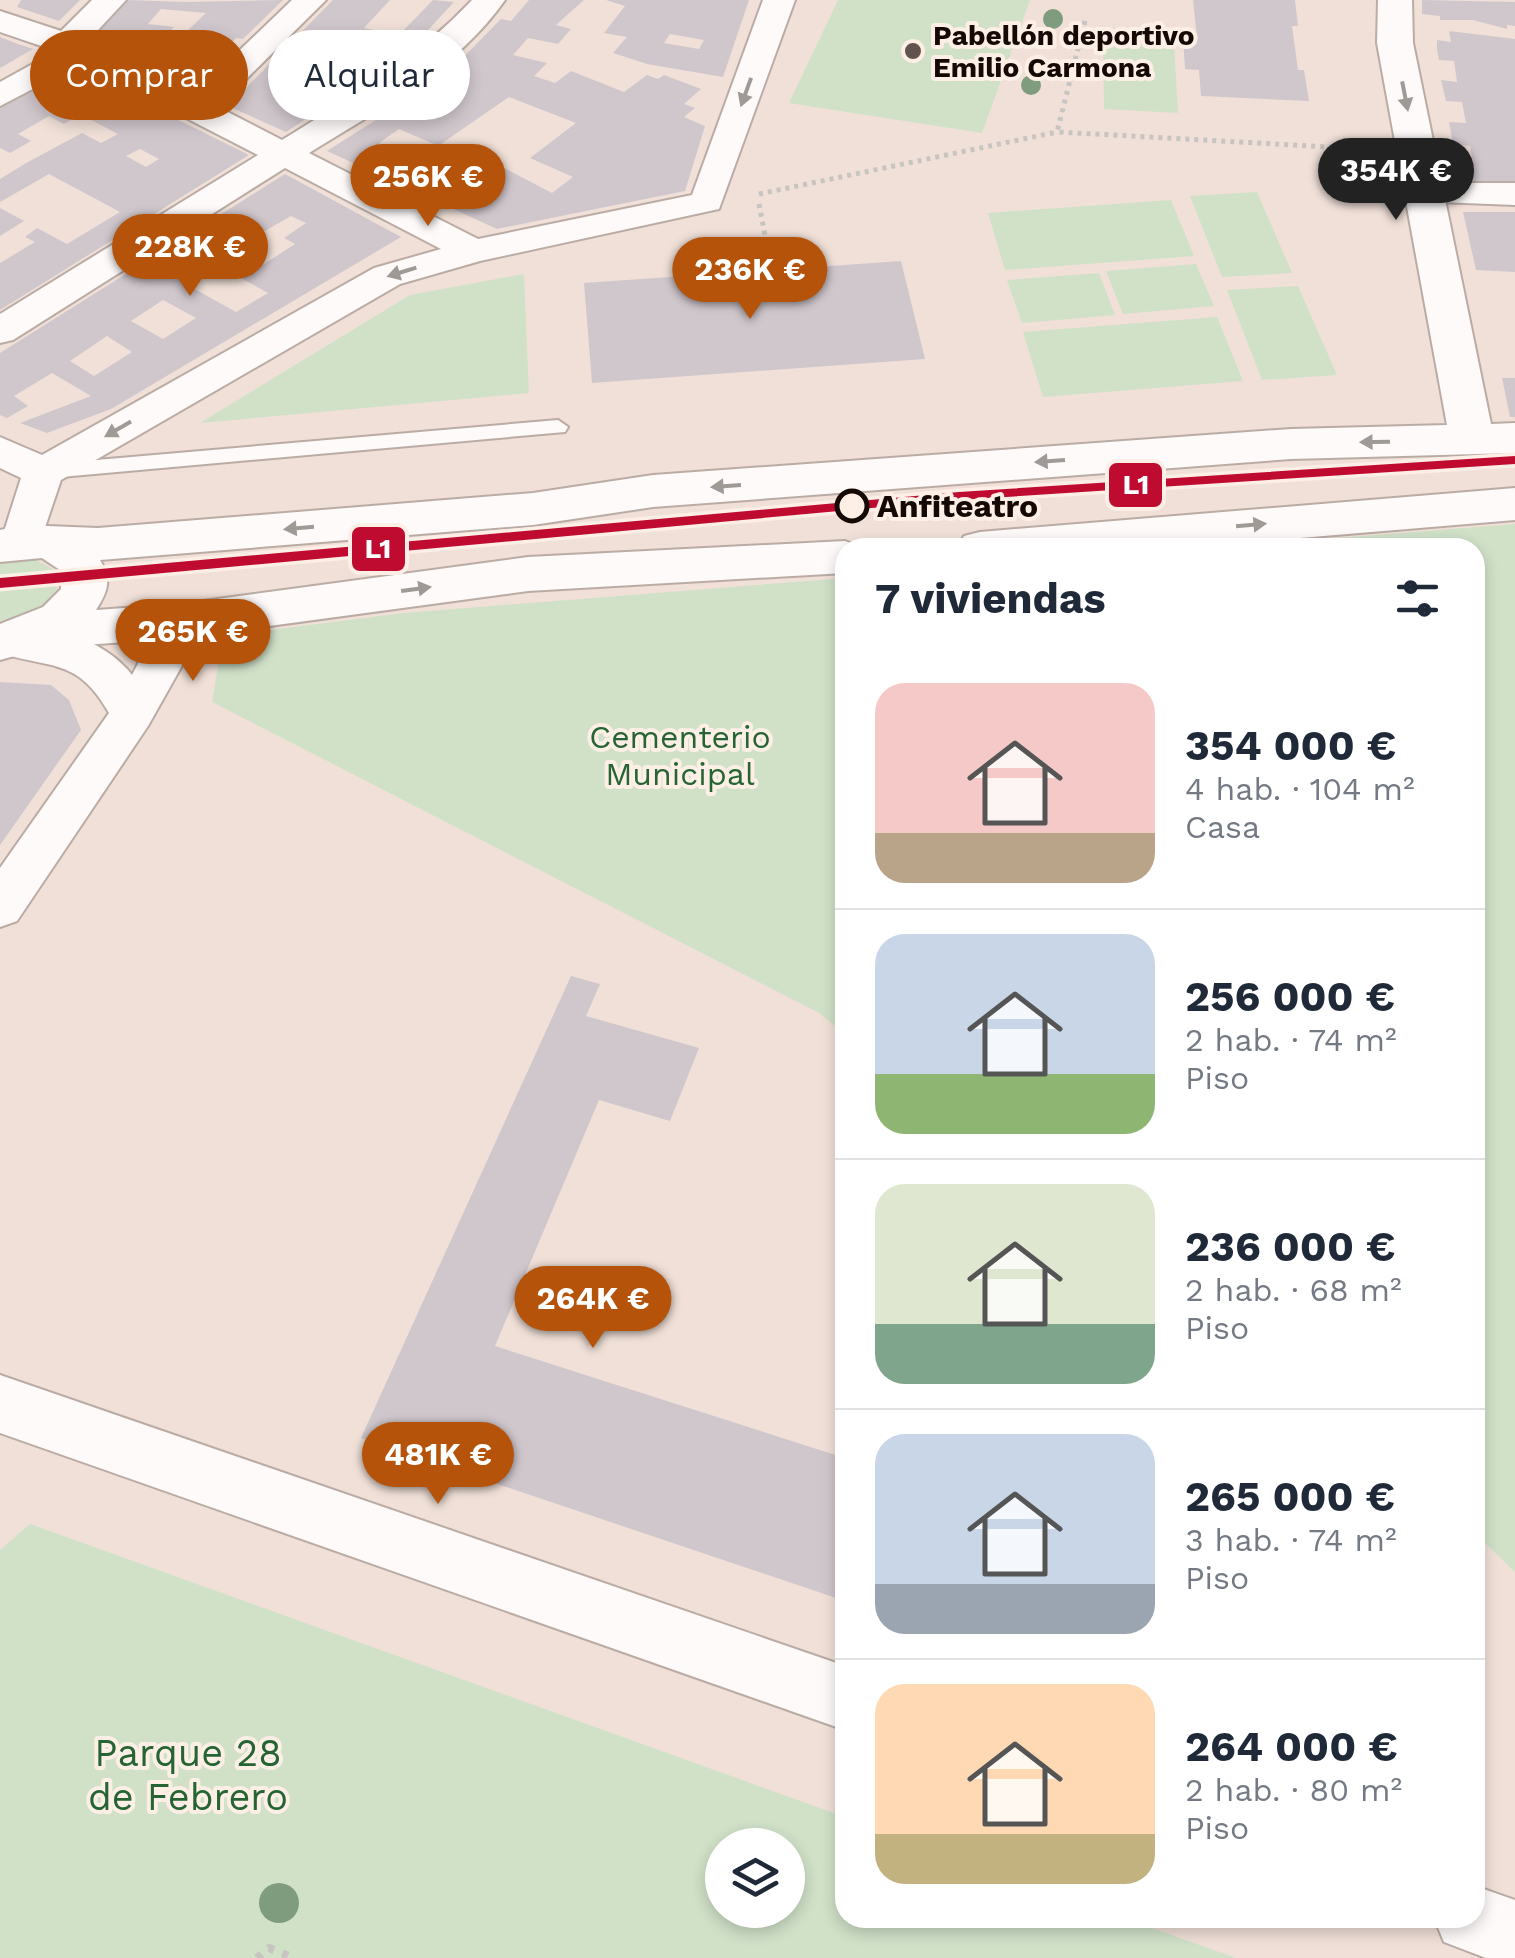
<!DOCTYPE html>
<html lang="es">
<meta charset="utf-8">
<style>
body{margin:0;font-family:"Work Sans",sans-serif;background:#f2f2f3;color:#1f2937;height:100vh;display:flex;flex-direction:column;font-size:38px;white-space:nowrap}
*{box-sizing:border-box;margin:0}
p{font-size:32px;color:#747a83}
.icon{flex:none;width:55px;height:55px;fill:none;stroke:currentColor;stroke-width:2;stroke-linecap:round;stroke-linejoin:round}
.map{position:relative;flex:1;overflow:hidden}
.side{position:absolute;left:835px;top:538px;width:650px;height:1390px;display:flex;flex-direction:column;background:#fff;border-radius:30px;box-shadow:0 5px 15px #0003}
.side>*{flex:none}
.hud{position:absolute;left:30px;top:30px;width:655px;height:90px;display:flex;gap:20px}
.tools{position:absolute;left:705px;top:1828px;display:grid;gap:20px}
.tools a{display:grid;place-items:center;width:100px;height:100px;border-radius:50%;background:#fff;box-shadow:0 5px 15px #0003;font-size:50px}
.price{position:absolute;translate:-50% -85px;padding:0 22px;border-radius:35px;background:#b45309;color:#fff;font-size:32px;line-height:65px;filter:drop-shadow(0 2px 5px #0008)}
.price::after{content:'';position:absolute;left:50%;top:60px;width:30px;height:22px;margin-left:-15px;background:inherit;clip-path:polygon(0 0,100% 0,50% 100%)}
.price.active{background:#222;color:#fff}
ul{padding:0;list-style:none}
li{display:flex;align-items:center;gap:30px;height:250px;padding:0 40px}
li+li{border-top:2px solid #e0e1e3}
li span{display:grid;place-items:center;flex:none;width:280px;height:200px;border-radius:30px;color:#555}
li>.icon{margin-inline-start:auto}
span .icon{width:120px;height:120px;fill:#fffc;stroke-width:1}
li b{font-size:42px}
h2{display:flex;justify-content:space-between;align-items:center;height:120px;padding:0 40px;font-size:42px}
.pill{padding:0 35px;border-radius:45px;background:#fff;box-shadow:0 5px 15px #0003;font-size:35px;line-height:90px}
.pill.active{background:#b45309;color:#fff}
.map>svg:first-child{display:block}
</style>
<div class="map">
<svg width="1515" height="1958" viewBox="0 0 1515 1958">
<rect width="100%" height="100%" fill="#f0e0d8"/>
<!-- green -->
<g fill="#d0e1c8" fill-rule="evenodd">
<path d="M838,0H1030L982,133L789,103Z"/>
<path d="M1103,38L1174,42L1178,113L1104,109Z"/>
<path d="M1257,192L1292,273L1222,277L1190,196Z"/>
<path d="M1171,200L1194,256L1005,270L988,213Z"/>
<path d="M1196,264L1214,306L1123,314L1106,271Z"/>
<path d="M1099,273L1115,315L1022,323L1007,280Z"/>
<path d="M524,274L529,393L200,423L410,295Z"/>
<path d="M1298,286L1337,375L1262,380L1227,290Z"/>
<path d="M1217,317L1243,381L1043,397L1023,332Z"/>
<path d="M1515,524V1572L1475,1533V548L1223,547Z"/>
<path d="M32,558L53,569L57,589L40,609L0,621V562Z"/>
<path d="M845,578V1034L819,1013L212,702L223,636L404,613Z"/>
<path d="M30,1524L845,1817V1918H1124L1236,1958H0V1550ZM722,1845H788V1910H722Z"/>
</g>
<!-- building -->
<g fill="#d0c7cd" fill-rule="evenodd">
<path d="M21,0H80L59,21L17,7Z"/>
<path d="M126,0L187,2L283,0L243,39L236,38L224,50L229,51L193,87L148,65L151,61L164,64L174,51L168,49L206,13L161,9L148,24L174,27L142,62L92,37Z"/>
<path d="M333,0H390L364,28L399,35L433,0L454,2L407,53L352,40L319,72L301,66L286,79L341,96L286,132L228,106Z"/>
<path d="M529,0H584L556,25L571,29L558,44L528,38L513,55L547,63L534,76L555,83L571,71L624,92L647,75L658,79L664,75L701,89L684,104L695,108L684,117L705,126L685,191L497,229L327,151L445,76L501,19L511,21ZM509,97L576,123L530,158L573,177L552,193L483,157L458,155L438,146ZM399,129L434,144L415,159L379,143Z"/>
<path d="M606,0H749L723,77L647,64L613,53L627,37L604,33L625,6ZM670,34L704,40L699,49L664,43Z"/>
<path d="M1193,0H1295L1298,26H1292L1298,70H1304L1309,101L1201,96L1199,70L1185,69L1183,39H1197Z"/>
<path d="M1422,0L1515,2V26L1507,25V29L1473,20H1440V16L1422,14Z"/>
<path d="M1449,31L1515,39V183L1461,181L1458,167L1474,168L1470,146L1453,144L1449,122L1466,123L1462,102L1446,101L1441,80L1457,82L1454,61L1439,60L1437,49V40L1451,42Z"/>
<path d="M0,37L18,44L33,49L0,68Z"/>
<path d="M70,66L96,79L83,86L115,102L128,95L249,155L0,310V263L35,242L25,237L37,228L67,244L120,212L49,174L0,202V179L28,162L82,133L101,143L118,134L80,114L64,124L49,116L18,134L31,141L10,153L0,148V106ZM140,149L159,159L146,167L126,156Z"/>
<path d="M285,174L401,237L111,409L47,433L20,423L91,396L52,373L14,396L28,406L7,418L0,415V353ZM291,216L306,223L284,238L295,244L255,270L225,254ZM215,263L232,273L268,293L236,312L184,283ZM163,300L196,318L163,339L131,321ZM107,336L132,352L94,376L70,361Z"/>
<path d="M0,208L24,221L0,236Z"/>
<path d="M1463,212H1515V272L1476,270Z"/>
<path d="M901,261L925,359L592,383L584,283Z"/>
<path d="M1502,378H1515V417H1510Z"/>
<path d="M0,682L51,685L69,700L81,730L0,845Z"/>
<path d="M571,976L600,984L586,1016L699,1048L670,1121L599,1100L495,1346L845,1458V1601L361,1438Z"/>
</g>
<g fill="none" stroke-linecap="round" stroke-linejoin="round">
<!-- lane casing -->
<g stroke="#baaca5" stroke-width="4">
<path id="lane" d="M558,420L568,427L565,432L50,478L40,471L50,464Z"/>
</g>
<!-- street casing -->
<g stroke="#baaca5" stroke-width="4">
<g id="street">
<path d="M92,0H126L87,42L193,95L292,0H326L218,107L282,140C350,98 417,59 472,0H505C457,69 378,110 309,153L478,239L692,195L763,0H795L719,209L480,261L400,284L61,480L37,551L22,556L7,551L1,541L21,478L0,468V437L42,455L374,268L441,249L285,168L13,340L0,343V314L258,155L81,64L0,106V82L56,51L0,32V11L61,31Z"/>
<path d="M1425,183H1515V205L1413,201L1407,194L1413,187Z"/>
<path d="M181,605L196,610L203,621L197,639L148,726L17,921L0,927V868L109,713C78,658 52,669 0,653V629C41,616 107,641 132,675L166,610Z"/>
<path d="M0,1375L845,1666V1730L0,1433Z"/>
<path d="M1475,1886L1515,1900V1958H1486L1444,1942L1434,1918H1475Z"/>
</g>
</g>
<!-- secondary casing -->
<g stroke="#baaca5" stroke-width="4">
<g id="secondary">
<path d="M1378,0H1412L1413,43L1491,424L1515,423V453L1291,459L653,507L533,525L100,560C112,580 108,591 96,610L181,604L528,557L845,541L863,548H845V573L528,591L181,638L43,648L0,660V624L43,607L61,589L60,570L42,558L0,562V530L22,525L98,528L533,493L653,475L1291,429L1447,425L1377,43Z"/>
<path d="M1515,488V520L1182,548H957L964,536L980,532Z"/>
</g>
</g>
<!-- path-far1 -->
<g stroke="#c8c4c1" stroke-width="5" stroke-dasharray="4 5" stroke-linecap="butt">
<path d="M1085,21L1057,132L1366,149"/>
<path d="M759,194L1057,132"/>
<path d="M759,204L769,256"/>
</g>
<!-- path -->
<path stroke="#c8c4c1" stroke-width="8" stroke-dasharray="6 9" stroke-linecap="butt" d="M257,1958L269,1948L294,1958"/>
<!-- lane -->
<use href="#lane" fill="#fdfaf9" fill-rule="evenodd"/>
<!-- street -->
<use href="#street" fill="#fdfaf9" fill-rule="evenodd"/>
<!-- secondary -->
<use href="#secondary" fill="#fdfaf9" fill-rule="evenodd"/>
<!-- rail-1 casing -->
<g stroke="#fdeee6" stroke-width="7">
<path id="rail-1" d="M1515,456V464L959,500L0,588V578L959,492Z"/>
</g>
<!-- rail-1 -->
<use href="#rail-1" fill="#c00b31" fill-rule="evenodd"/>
</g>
<!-- trees -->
<g fill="#809c7e">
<circle cx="1053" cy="19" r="10"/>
<circle cx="1031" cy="85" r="10"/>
<circle cx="279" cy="1903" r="20"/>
</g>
<!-- one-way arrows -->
<defs><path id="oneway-solid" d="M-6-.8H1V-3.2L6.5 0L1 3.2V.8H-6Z" transform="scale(2.5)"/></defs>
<g fill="#a09a97">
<use href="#oneway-solid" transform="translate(746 92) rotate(110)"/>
<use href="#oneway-solid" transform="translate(1405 96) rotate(79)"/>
<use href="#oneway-solid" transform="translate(402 272) rotate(163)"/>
<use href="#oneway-solid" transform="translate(118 429) rotate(150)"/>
<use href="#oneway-solid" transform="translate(1375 442) rotate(179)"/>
<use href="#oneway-solid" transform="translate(1050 461) rotate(176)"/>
<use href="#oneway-solid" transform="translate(726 486) rotate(176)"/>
<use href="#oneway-solid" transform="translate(1251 525) rotate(-5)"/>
<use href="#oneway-solid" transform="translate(299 528) rotate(175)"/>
<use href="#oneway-solid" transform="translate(416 589) rotate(-8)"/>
</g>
<!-- markers -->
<circle fill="#61544e" stroke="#fdeee6" stroke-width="4" cx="913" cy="51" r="10"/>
<circle fill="#fdeee6" stroke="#140904" stroke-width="5" cx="852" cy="506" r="15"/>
<g text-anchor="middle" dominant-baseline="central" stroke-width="8" stroke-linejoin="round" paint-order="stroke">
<!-- far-poi labels -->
<g font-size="28" font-weight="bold" fill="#140904" stroke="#fdeee6" text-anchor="start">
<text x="933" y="35">Pabellón deportivo<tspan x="933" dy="32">Emilio Carmona</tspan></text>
</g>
<!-- stop labels -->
<g font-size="32" font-weight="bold" fill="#140904" stroke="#fdeee6" text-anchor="start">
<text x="877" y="506">Anfiteatro</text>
</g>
<!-- park labels -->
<g font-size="32" fill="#256534" stroke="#fdeee6">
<text x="680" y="737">Cementerio<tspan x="680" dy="37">Municipal</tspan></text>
</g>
<!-- near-park labels -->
<g font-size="38" fill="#256534" stroke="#fdeee6">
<text x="188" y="1753">Parque 28<tspan x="188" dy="44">de Febrero</tspan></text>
</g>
</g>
<g stroke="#fdeee6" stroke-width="4">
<rect x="1107" y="461" width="57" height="48" rx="10" fill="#c00b31"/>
<rect x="350" y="525" width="57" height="48" rx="10" fill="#c00b31"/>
</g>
<g font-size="28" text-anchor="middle" font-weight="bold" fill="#fff">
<text x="1136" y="494">L1</text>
<text x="378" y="558">L1</text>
</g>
</svg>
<div class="tools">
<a><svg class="icon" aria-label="layers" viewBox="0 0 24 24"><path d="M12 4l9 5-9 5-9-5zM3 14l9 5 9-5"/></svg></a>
</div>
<b class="price active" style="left:1396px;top:223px">354K €</b>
<b class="price" style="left:428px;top:229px">256K €</b>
<b class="price" style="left:190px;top:299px">228K €</b>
<b class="price" style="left:750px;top:322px">236K €</b>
<b class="price" style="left:193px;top:684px">265K €</b>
<b class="price" style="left:593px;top:1351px">264K €</b>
<b class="price" style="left:438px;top:1507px">481K €</b>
<div class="hud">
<a class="pill active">Comprar</a>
<a class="pill">Alquilar</a>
</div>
<section class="side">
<h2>7 viviendas<svg class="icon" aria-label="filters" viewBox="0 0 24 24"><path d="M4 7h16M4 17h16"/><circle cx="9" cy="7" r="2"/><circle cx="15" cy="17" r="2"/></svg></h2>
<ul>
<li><span style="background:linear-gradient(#f6c9c9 75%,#b9a48a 0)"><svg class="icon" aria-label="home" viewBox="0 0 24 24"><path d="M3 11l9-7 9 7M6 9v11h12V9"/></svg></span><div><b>354 000 €</b><p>4 hab. · 104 m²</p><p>Casa</p></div></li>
<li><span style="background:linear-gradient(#c9d6e8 70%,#8fb573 0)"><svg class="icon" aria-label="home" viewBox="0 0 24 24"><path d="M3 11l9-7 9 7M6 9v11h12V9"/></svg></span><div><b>256 000 €</b><p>2 hab. · 74 m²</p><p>Piso</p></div></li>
<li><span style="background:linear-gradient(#dfe7d0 70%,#7fa58c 0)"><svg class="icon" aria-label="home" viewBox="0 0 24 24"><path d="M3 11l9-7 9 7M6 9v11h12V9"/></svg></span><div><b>236 000 €</b><p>2 hab. · 68 m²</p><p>Piso</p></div></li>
<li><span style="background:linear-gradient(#c9d6e8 75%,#9aa5b1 0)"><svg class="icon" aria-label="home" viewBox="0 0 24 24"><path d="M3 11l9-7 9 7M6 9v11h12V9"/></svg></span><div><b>265 000 €</b><p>3 hab. · 74 m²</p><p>Piso</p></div></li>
<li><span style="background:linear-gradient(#ffd9b3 75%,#c2b280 0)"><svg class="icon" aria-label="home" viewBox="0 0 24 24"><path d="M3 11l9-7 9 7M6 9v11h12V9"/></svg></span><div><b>264 000 €</b><p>2 hab. · 80 m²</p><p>Piso</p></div></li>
</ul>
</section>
</div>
